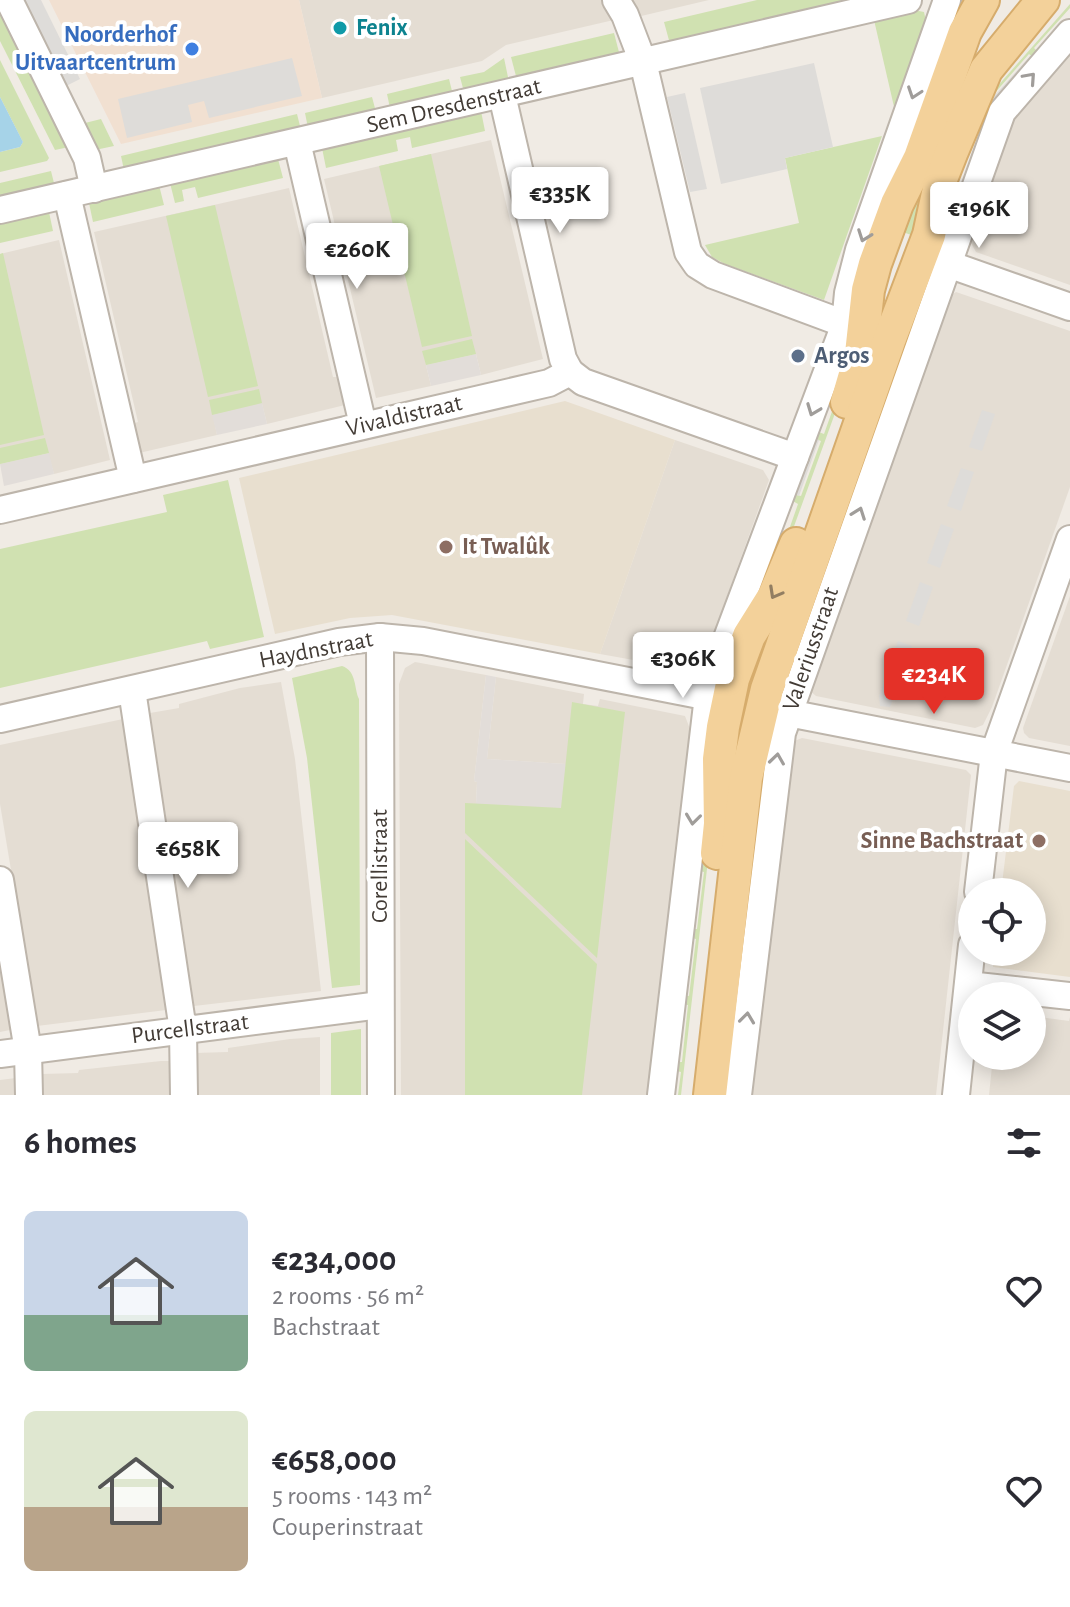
<!DOCTYPE html>
<meta charset="utf-8">
<style>
body{margin:0;font-family:"Alegreya Sans",sans-serif;background:#f2f2f3;color:#2b2b33;height:100vh;display:flex;flex-direction:column;font-size:30px;white-space:nowrap}
*{box-sizing:border-box;margin:0}
p{font-size:26px;color:#7c7c81}
.icon{flex:none;width:44px;height:44px;fill:none;stroke:currentColor;stroke-width:2;stroke-linecap:round;stroke-linejoin:round}
.map{position:relative;height:1095px;overflow:hidden}
.side{display:flex;flex-direction:column;background:#fff;flex:1}
.side>*{flex:none}
.fabs{position:absolute;left:958px;top:878px;display:grid;gap:16px}
.fabs a{display:grid;place-items:center;width:88px;height:88px;border-radius:50%;background:#fff;box-shadow:0 4px 20px #0003;font-size:40px}
.price{position:absolute;translate:-50% -68px;padding:0 18px;border-radius:8px;background:#fff;color:#222;font-size:26px;line-height:52px;filter:drop-shadow(0 2px 4px #0008)}
.price::after{content:'';position:absolute;left:50%;top:48px;width:24px;height:18px;margin-left:-12px;background:inherit;clip-path:polygon(0 0,100% 0,50% 100%)}
.price.active{background:#e43128;color:#fff}
ul{padding:0;list-style:none}
li{display:flex;align-items:center;gap:24px;height:200px;padding:0 24px}
li span{display:grid;place-items:center;flex:none;width:224px;height:160px;border-radius:12px;color:#555}
li>.icon{margin-inline-start:auto}
span .icon{width:96px;height:96px;fill:#fffc;stroke-width:1}
li b{font-size:34px}
h2{display:flex;justify-content:space-between;align-items:center;height:96px;padding:0 24px;font-size:34px}
.map>svg:first-child{display:block}
</style>
<div class="map">
<svg width="1070" height="1095" viewBox="0 0 1070 1095">
<rect width="100%" height="100%" fill="#f0ebe4"/>
<!-- residential -->
<g fill="#e4ddd3">
<path d="M299,0H606L618,19L506,45L482,61L322,98Z"/>
<path d="M626,0H709L637,17Z"/>
<path d="M1070,54V285L976,252L970,241L1015,114Z"/>
<path d="M491,140L543,359L481,375L476,354L426,365L431,386L376,398L324,179Z"/>
<path d="M289,188L333,377H338L345,405L267,424L262,404L213,415L217,435L139,453L132,424L138,422L94,232Z"/>
<path d="M59,240L110,460L54,474L48,453L0,464V254Z"/>
<path d="M956,292L1070,331V487L992,707L983,725L975,728L816,696L809,690L950,296Z"/>
<path d="M675,440L763,470L769,480L702,666L695,671L600,654Z"/>
<path d="M1070,596V746L1029,738L1024,733L1023,728Z"/>
<path d="M415,662L486,675L474,781L477,782L476,803L565,764L487,759L496,677L584,694L583,704L598,706L600,699L685,716L690,729L647,1095H401L399,684L405,668Z"/>
<path d="M281,682L295,759L321,991L194,1006L150,713L179,708V704L240,688Z"/>
<path d="M123,719L167,1007L166,1010L37,1026L0,804V745Z"/>
<path d="M802,738L966,770L971,775L936,1095H751L791,748L792,742Z"/>
<path d="M0,960L11,1025L10,1030L0,1032Z"/>
<path d="M1032,1016L1069,1021L1070,1017V1095H989L993,1056H1032Z"/>
<path d="M320,1037V1095H196L195,1053L228,1052V1048L290,1039Z"/>
<path d="M161,1061H170V1095H43L42,1074L78,1073L79,1070Z"/>
<path d="M16,1078L17,1095H0V1080Z"/>
</g>
<!-- commercial -->
<path fill="#f1e0d1" d="M49,0H299L322,98L121,144Z"/>
<!-- industrial -->
<g fill="#e2ddd9">
<path d="M476,354L481,375L431,386L426,365Z"/>
<path d="M262,403L267,424L217,435L212,415Z"/>
<path d="M49,453L54,474L4,486L0,464Z"/>
<path d="M486,675L496,677L487,759L566,764L561,808L476,804L477,782L474,781Z"/>
</g>
<!-- education -->
<g fill="#e8dfcf">
<path d="M565,401L675,440L600,654L392,615L350,618L275,634L239,478Z"/>
<path d="M1019,781L1070,791V977L993,967L995,952H1032V892H1001L1014,786Z"/>
</g>
<!-- green -->
<g fill="#d0e1b1">
<path d="M757,0H856L670,44L664,22Z"/>
<path d="M1070,4V8L1034,48L1040,54L1035,59L1029,54L994,94L979,125L986,128L984,135L976,132L957,187L967,191L966,195L952,191L988,97Z"/>
<path d="M0,6L69,147L55,150L0,41Z"/>
<path d="M914,10L924,12L927,26L895,111L874,20Z"/>
<path d="M614,33L620,56L517,80L511,57Z"/>
<path d="M504,58L509,82L464,92L460,77L484,72Z"/>
<path d="M0,60L49,158L47,161L0,172V152L20,147L23,142L0,97Z"/>
<path d="M449,79L453,95L390,108L387,94Z"/>
<path d="M372,97L376,112L308,128L305,113Z"/>
<path d="M481,111L485,131L412,148L410,137L396,140L398,151L326,168L322,148Z"/>
<path d="M297,114L301,130L124,170L121,156Z"/>
<path d="M101,119L114,146L95,150L81,124Z"/>
<path d="M882,136L824,300L725,264L712,257L705,245L799,223L785,158Z"/>
<path d="M431,154L472,336L422,347L379,166Z"/>
<path d="M278,159L283,178L198,198L195,187L182,190L184,201L175,203L170,183Z"/>
<path d="M51,171L55,187L0,199V183Z"/>
<path d="M159,185L164,205L93,222L89,203Z"/>
<path d="M911,192L922,196L919,238L895,229Z"/>
<path d="M215,205L258,386L208,397L166,216Z"/>
<path d="M49,212L53,231L0,243V222Z"/>
<path d="M3,253L44,435L0,445V254Z"/>
<path d="M472,339L476,354L426,365L422,351Z"/>
<path d="M846,383L780,565L767,591L757,587L777,539L785,541L798,504L791,500L793,494L801,496L821,441L813,438L816,431L824,434L840,389Z"/>
<path d="M259,389L262,403L212,415L209,400Z"/>
<path d="M45,438L49,453L0,464V448Z"/>
<path d="M228,480L264,637L210,649L207,641L0,688V549L167,512L163,495Z"/>
<path d="M342,666C357,671 354,689 359,699L360,985L332,988L307,758L292,678Z"/>
<path d="M572,702L625,712L597,958L465,833V803L561,808Z"/>
<path d="M711,834L681,1095H678L681,1072L673,1070L674,1062H682L688,1005L680,1004L681,995L689,996L696,939L688,937L689,929H697L704,872L696,870L697,862H705Z"/>
<path d="M465,839L597,964L582,1095H465Z"/>
<path d="M361,1029V1095H331V1033Z"/>
</g>
<!-- parking -->
<g fill="#dedcd9">
<path d="M21,0H41L80,79L64,87Z"/>
<path d="M1031,55L1038,61L989,129L980,126L995,95Z"/>
<path d="M292,58L302,96L209,118L204,101L188,105L192,122L127,138L118,99Z"/>
<path d="M814,63L833,147L785,158L787,169L721,184L700,88Z"/>
<path d="M685,93L707,189L690,192L667,97Z"/>
<path d="M982,410L995,414L982,451L969,447Z"/>
<path d="M811,437L819,440L799,496L791,493Z"/>
<path d="M961,468L974,472L961,511L947,506Z"/>
<path d="M941,524L954,529L940,568L927,563Z"/>
<path d="M920,582L933,587L919,626L906,621Z"/>
<path d="M898,641L912,646L890,707L880,706L879,696Z"/>
</g>
<!-- water -->
<path fill="#a6d3e8" d="M0,97L23,142L20,147L0,152Z"/>
<g fill="none" stroke-linecap="round" stroke-linejoin="round">
<!-- minor casing -->
<g stroke="#bdb5ab" stroke-width="30">
<g id="minor">
<path d="M9,0L87,158L94,189"/>
<path d="M616,0L625,15L643,62L688,252L697,265L713,275L845,324"/>
<path d="M502,95L563,359L570,372"/>
<path d="M297,142L363,425"/>
<path d="M67,195L133,479"/>
<path d="M0,210L908,0"/>
<path d="M948,264L1070,307"/>
<path d="M0,510L549,383L570,372L583,382L795,457"/>
<path d="M380,637L381,1095"/>
<path d="M132,690L183,1030L184,1095"/>
<path d="M788,713L1070,768"/>
<path d="M0,719L339,642L380,637L423,641L725,700"/>
<path d="M0,880L28,1051L29,1095"/>
<path d="M978,892L994,753L1070,539"/>
<path d="M968,985L1070,996"/>
<path d="M0,1054L380,1005"/>
<path d="M661,1095L708,696L718,662L845,324L848,293L859,250L947,0"/>
<path d="M738,1095L782,733L1002,112L1070,33"/>
<path d="M956,1095L972,945"/>
</g>
</g>
<!-- major casing -->
<g stroke="#d6ac6c" stroke-width="36">
<g id="major">
<path d="M847,402L861,354L868,290L875,264L897,204L920,158L965,32L983,0"/>
<path d="M717,853L720,824L719,759L723,727L733,679L749,636L774,596L796,544"/>
<path d="M710,1095L746,778L767,689L890,338L929,235L941,179L952,151L986,70L1043,0"/>
</g>
</g>
<!-- minor -->
<use href="#minor" stroke="#fff" stroke-width="26"/>
<!-- major -->
<use href="#major" stroke="#f3d19a" stroke-width="32"/>
</g>
<!-- one-way arrows -->
<defs><path id="oneway-chevron" d="M-2-3.5L2.5 0L-2 3.5" fill="none" stroke-width="1.6" stroke-linecap="round" stroke-linejoin="round" transform="scale(2)"/></defs>
<g stroke="#a09d9a">
<use href="#oneway-chevron" transform="translate(1030 78) rotate(-48)"/>
<use href="#oneway-chevron" transform="translate(914 93) rotate(109)"/>
<use href="#oneway-chevron" transform="translate(864 236) rotate(110)"/>
<use href="#oneway-chevron" transform="translate(813 410) rotate(111)"/>
<use href="#oneway-chevron" transform="translate(859 513) rotate(-70)"/>
<use href="#oneway-chevron" transform="translate(777 759) rotate(-82)"/>
<use href="#oneway-chevron" transform="translate(693 819) rotate(97)"/>
<use href="#oneway-chevron" transform="translate(747 1018) rotate(-83)"/>
</g>
<use stroke="#927e62" href="#oneway-chevron" transform="translate(775 593) rotate(119)"/>
<!-- markers -->
<circle fill="#0f9aa8" stroke="#fff" stroke-width="3" cx="340" cy="28" r="8"/>
<circle fill="#3f7fe0" stroke="#fff" stroke-width="3" cx="192" cy="49" r="8"/>
<circle fill="#5c6f8a" stroke="#fff" stroke-width="3" cx="798" cy="356" r="8"/>
<g fill="#8d6e63" stroke="#fff" stroke-width="3">
<circle cx="446" cy="547" r="8"/>
<circle cx="1039" cy="841" r="8"/>
</g>
<g text-anchor="middle" dominant-baseline="central" stroke-width="8" stroke-linejoin="round" paint-order="stroke">
<!-- culture labels -->
<g font-size="24" font-weight="bold" fill="#0d838f" stroke="#fff" text-anchor="start">
<text x="356" y="28">Fenix</text>
</g>
<!-- shop labels -->
<g font-size="24" font-weight="bold" fill="#366cbe" stroke="#fff" text-anchor="end">
<text x="176" y="35">Noorderhof<tspan x="176" dy="28">Uitvaartcentrum</tspan></text>
</g>
<!-- street labels -->
<g font-size="24" fill="#423b35" stroke="#fff">
<text transform="translate(454 106) rotate(-13)">Sem Dresdenstraat</text>
<text transform="translate(404 416) rotate(-13)">Vivaldistraat</text>
<text transform="translate(811 649) rotate(-71)">Valeriusstraat</text>
<text transform="translate(316 650) rotate(-11)">Haydnstraat</text>
<text transform="translate(380 866) rotate(-90)">Corellistraat</text>
<text transform="translate(190 1029) rotate(-7)">Purcellstraat</text>
</g>
<!-- service labels -->
<g font-size="24" font-weight="bold" fill="#4e5e75" stroke="#fff" text-anchor="start">
<text x="814" y="356">Argos</text>
</g>
<!-- education labels -->
<g font-size="24" font-weight="bold" fill="#785e54" stroke="#fff" text-anchor="start">
<text x="462" y="547">It Twalûk</text>
<text x="1023" y="841" text-anchor="end">Sinne Bachstraat</text>
</g>
</g>
</svg>
<div class="fabs">
<a><svg class="icon" aria-label="locate" viewBox="0 0 24 24"><circle cx="12" cy="12" r="6"/><path d="M12 2v4M12 18v4M2 12h4M18 12h4"/></svg></a>
<a><svg class="icon" aria-label="layers" viewBox="0 0 24 24"><path d="M12 4l9 5-9 5-9-5zM3 14l9 5 9-5"/></svg></a>
</div>
<b class="price" style="left:560px;top:235px">€335K</b>
<b class="price" style="left:979px;top:250px">€196K</b>
<b class="price" style="left:357px;top:291px">€260K</b>
<b class="price" style="left:683px;top:700px">€306K</b>
<b class="price active" style="left:934px;top:716px">€234K</b>
<b class="price" style="left:188px;top:890px">€658K</b>
</div>
<section class="side">
<h2>6 homes<svg class="icon" aria-label="filters" viewBox="0 0 24 24"><path d="M4 7h16M4 17h16"/><circle cx="9" cy="7" r="2"/><circle cx="15" cy="17" r="2"/></svg></h2>
<ul>
<li><span style="background:linear-gradient(#c9d6e8 65%,#7fa58c 0)"><svg class="icon" aria-label="home" viewBox="0 0 24 24"><path d="M3 11l9-7 9 7M6 9v11h12V9"/></svg></span><div><b>€234,000</b><p>2 rooms · 56 m²</p><p>Bachstraat</p></div><svg class="icon" aria-label="heart" viewBox="0 0 24 24"><path d="M12 20l-8-8c-3-5 5-10 8-4 3-6 11-1 8 4z"/></svg></li>
<li><span style="background:linear-gradient(#dfe7d0 60%,#b9a48a 0)"><svg class="icon" aria-label="home" viewBox="0 0 24 24"><path d="M3 11l9-7 9 7M6 9v11h12V9"/></svg></span><div><b>€658,000</b><p>5 rooms · 143 m²</p><p>Couperinstraat</p></div><svg class="icon" aria-label="heart" viewBox="0 0 24 24"><path d="M12 20l-8-8c-3-5 5-10 8-4 3-6 11-1 8 4z"/></svg></li>
</ul>
</section>
